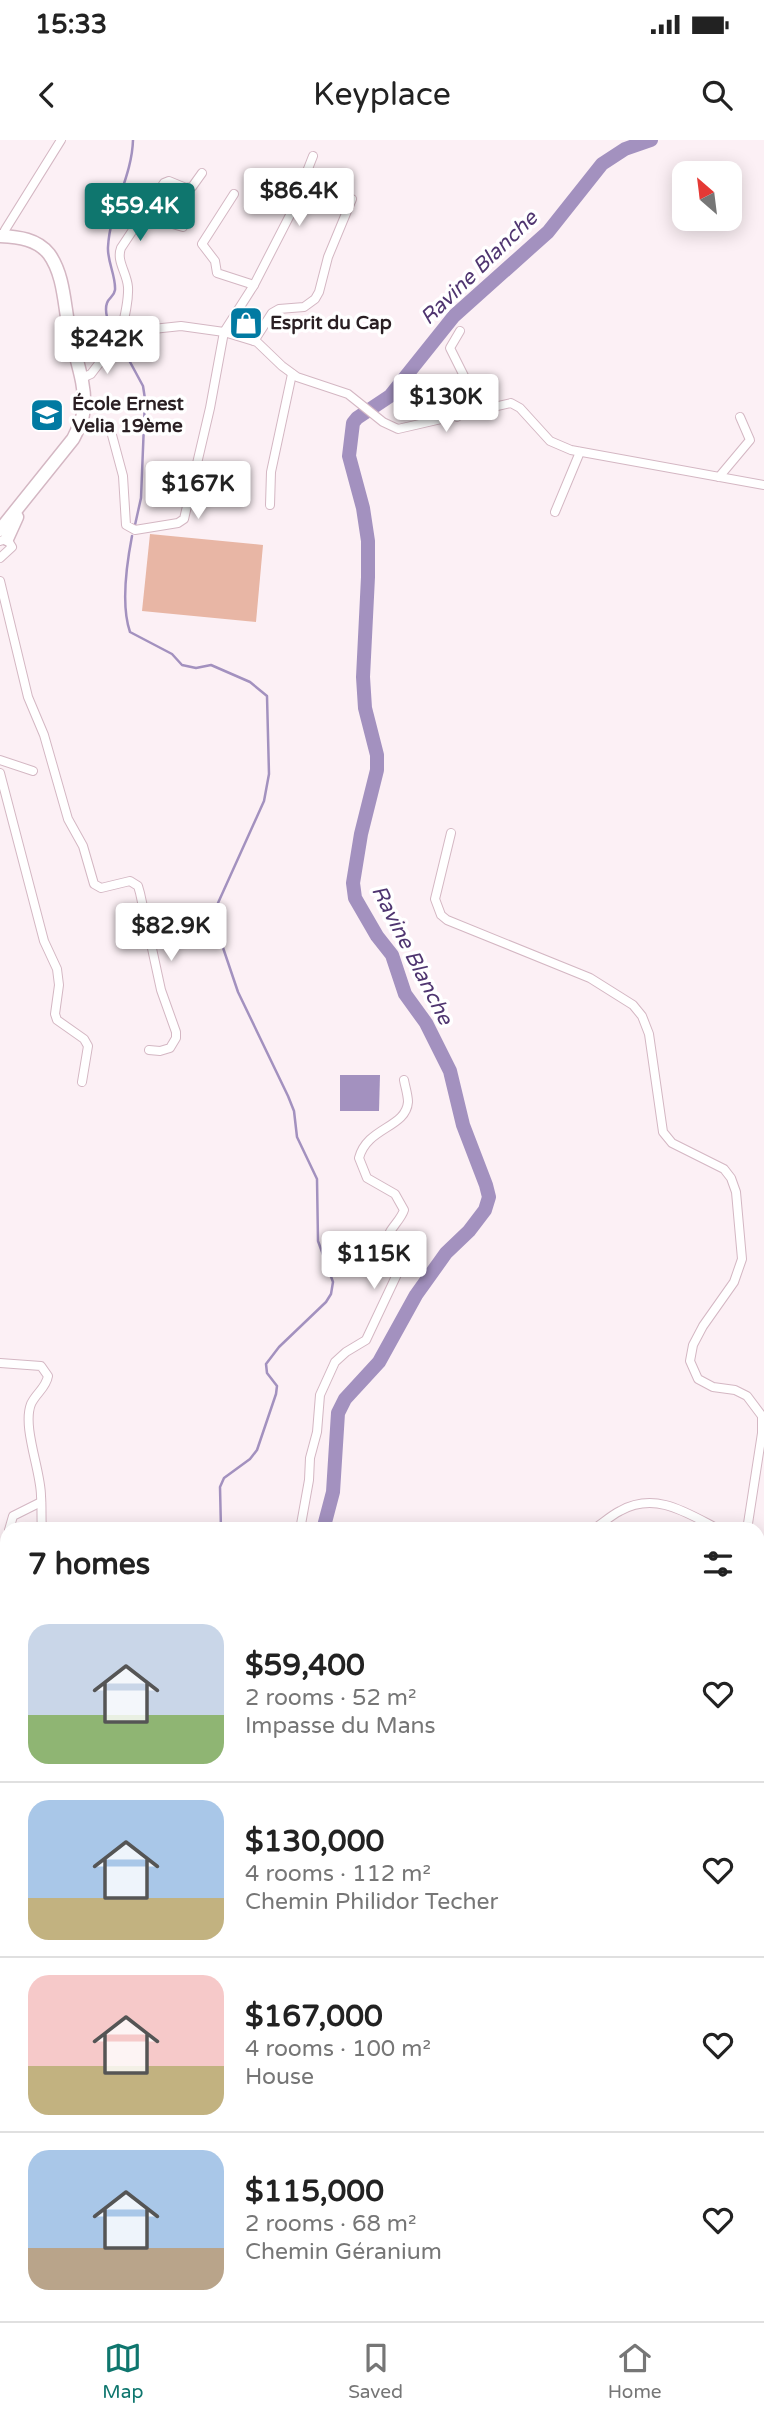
<!DOCTYPE html>
<meta charset="utf-8">
<style>
body{margin:0;font-family:"Varela Round",sans-serif;background:#f2f2f2;color:#222;height:100vh;display:flex;flex-direction:column;font-size:26px;white-space:nowrap}
*{box-sizing:border-box;margin:0}
p{font-size:23px;color:#767676}
.icon{flex:none;width:38px;height:38px;fill:none;stroke:currentColor;stroke-width:2;stroke-linecap:round;stroke-linejoin:round}
.map{position:relative;flex:1;overflow:hidden}
.panel{position:absolute;left:0px;top:1382px;width:765px;height:800px;display:flex;flex-direction:column;background:#fff;border-radius:21px 21px 0 0;box-shadow:0 4px 18px #0003}
.panel>*{flex:none}
.needle{width:46px;rotate:332deg}
.buttons{position:absolute;left:672px;top:21px;display:grid;gap:14px}
.buttons a{display:grid;place-items:center;width:70px;height:70px;border-radius:14px;background:#fff;box-shadow:0 4px 18px #0003;font-size:35px}
.price{position:absolute;translate:-50% -60px;padding:0 16px;border-radius:7px;background:#fff;color:#222;font-size:23px;line-height:46px;filter:drop-shadow(0 2px 4px #0008)}
.price::after{content:'';position:absolute;left:50%;top:42px;width:21px;height:16px;margin-left:-10px;background:inherit;clip-path:polygon(0 0,100% 0,50% 100%)}
.price.current{background:#0f766e;color:#fff}
ul{padding:0;list-style:none}
li{display:flex;align-items:center;gap:21px;height:175px;padding:0 28px}
li+li{border-top:2px solid #e0e0e0}
li span{display:grid;place-items:center;flex:none;width:196px;height:140px;border-radius:21px;color:#555}
li>.icon{margin-inline-start:auto}
span .icon{width:84px;height:84px;fill:#fffc;stroke-width:1}
li b{font-size:30px}
h2{display:flex;justify-content:space-between;align-items:center;height:84px;padding:0 28px;font-size:30px}
.status{display:flex;justify-content:space-between;align-items:center;height:49px;padding:0 35px;background:#fff;direction:ltr}
.status svg{height:19px;fill:currentColor}
header{display:flex;justify-content:space-between;align-items:center;height:91px;padding:0 28px;background:#fff;font-size:32px;font-weight:600}
.dock{display:flex;justify-content:space-around;align-items:center;height:98px;border-top:2px solid #e0e0e0;background:#fff;font-size:19px;color:#767676}
.dock a{display:grid;justify-items:center;gap:4px}
.dock .current{color:#0f766e}
.map>svg:first-child{display:block}
</style>
<div class="status"><b>15:33</b><svg viewBox="0 0 49 12"><path d="M0 12V9h3v3zM5 12V6h3v6zM10 12V3h3v9zM15 12V0h3v12zM26 1h20v11H26zM47 4h2v5h-2z"/></svg></div>
<header><svg class="icon" aria-label="back" viewBox="0 0 24 24"><path d="M15 5l-7 7 7 7"/></svg>Keyplace<svg class="icon" aria-label="search" viewBox="0 0 24 24"><circle cx="10" cy="10" r="6"/><path d="M15 15l6 6"/></svg></header>
<div class="map">
<svg width="764" height="2181" viewBox="0 0 764 2181">
<rect width="100%" height="100%" fill="#fcf0f5"/>
<!-- park -->
<path fill="#e8b6a5" d="M150,394L263,405L256,482L142,471Z"/>
<!-- water -->
<path fill="#a391bf" d="M340,935H380L379,971H340Z"/>
<g fill="none" stroke-linecap="round" stroke-linejoin="round">
<!-- stream -->
<g stroke="#a391bf" stroke-width="2.5">
<path d="M115,200C112,190 103,174 107,163C109,157 114,157 115,150C116,136 107,121 108,107C110,69 132,37 133,0"/>
<path d="M123,209L143,246L145,259L141,358L135,385"/>
<path d="M132,396C127,422 121,466 130,492L172,514L182,525L196,528L211,525L250,542L267,556L269,634L264,661L218,763L215,777L217,790L238,852L288,956L294,971L297,997L317,1039L318,1101L333,1142L331,1154L326,1162L279,1207L266,1224L267,1233L277,1246L276,1254L257,1310L250,1319L224,1338L220,1347L221,1390"/>
<path d="M0,1887L7,1881"/>
<path d="M0,1972L7,1987"/>
<path d="M0,2009L5,2000L7,1987"/>
</g>
<!-- river -->
<g stroke="#a391bf" stroke-width="14">
<path d="M323,1390L333,1352L338,1273L345,1259L379,1222L416,1155L446,1113L469,1091L485,1070L489,1057L486,1045L463,985L450,931L426,883L405,854L392,815L377,796L355,758L353,743L361,694L377,630V615L365,568L363,537L368,437V401L363,368L349,316L353,283L357,278L390,256L454,176L548,92L602,24L625,9L651,0"/>
<path d="M657,2175L660,2181"/>
</g>
<!-- minor casing -->
<g stroke="#d4b7c3" stroke-width="10">
<g id="minor">
<path d="M234,54L202,104L215,121L217,133L254,145"/>
<path d="M141,75L183,87"/>
<path d="M4,96L5,90L61,0"/>
<path d="M254,201L272,173L279,169L304,167L315,159L319,152L328,117L352,59"/>
<path d="M118,204C122,186 129,165 128,147C127,133 116,121 121,108L164,43L169,41L186,48L192,47L202,33"/>
<path d="M80,239L91,234L110,209L153,189L181,186L224,192L257,202L282,226L297,237L348,254L383,282L398,289L511,263L520,268L550,301L571,310L764,345"/>
<path d="M457,277V264L466,240L450,208L460,191"/>
<path d="M112,295L123,336L126,385L135,390L178,383L184,379L210,268L224,192L254,145L290,75L313,16"/>
<path d="M719,337L750,300L740,277"/>
<path d="M270,365L271,332L292,234"/>
<path d="M555,372L580,312"/>
<path d="M0,401L7,399L12,407L0,418"/>
<path d="M0,441L28,557L44,595L68,679L83,706L94,744L101,748L130,741L138,746L140,753L161,850L176,892V898L170,908L160,911L149,910"/>
<path d="M0,620L33,631"/>
<path d="M0,633L44,801L57,829L59,845L55,874L57,880L84,899L88,906L82,942"/>
<path d="M451,693L435,759L441,775L447,780L590,838L633,865L642,876L649,894L663,992L672,1003L724,1029L731,1038L736,1052L742,1119L734,1142L703,1186L693,1205L690,1221L698,1239L713,1247L735,1250L747,1256L762,1276V1293L747,1390"/>
<path d="M0,1223L41,1226L48,1236C46,1248 36,1253 31,1264C22,1287 41,1331 41,1356C42,1368 41,1378 42,1390"/>
<path d="M9,1390L13,1376L41,1362"/>
<path d="M300,1390L309,1340L310,1318L317,1292L320,1255L335,1222L346,1212L366,1200L399,1130L400,1122L387,1101C388,1089 400,1082 404,1070L395,1054L367,1038L359,1018C367,987 406,988 408,962C408,955 405,946 404,940"/>
<path d="M592,1390C602,1384 610,1376 620,1371C656,1351 687,1373 720,1390"/>
<path d="M758,1406L764,1407"/>
<path d="M0,1465L7,1432"/>
<path d="M0,1651L7,1668"/>
<path d="M168,2175V2181"/>
<path d="M283,2175V2181"/>
<path d="M290,2175L308,2181"/>
<path d="M436,2175L437,2181"/>
<path d="M503,2175V2181"/>
<path d="M62,2181L63,2175"/>
<path d="M266,2181L270,2175"/>
<path d="M341,2181V2175"/>
</g>
</g>
<!-- primary casing -->
<g stroke="#d4b7c3" stroke-width="15">
<g id="primary">
<path d="M0,96C19,97 37,99 49,114C65,136 64,168 70,193C75,217 86,244 84,268C83,280 78,289 73,299L0,390"/>
<path d="M7,399L17,377"/>
</g>
</g>
<!-- minor -->
<use href="#minor" stroke="#fff" stroke-width="8"/>
<!-- primary -->
<use href="#primary" stroke="#fff" stroke-width="12"/>
</g>
<!-- icons -->
<defs>
<g id="shop-square" transform="scale(1.75)"><rect x="-9" y="-9" width="18" height="18" rx="4" fill="#017aa2" stroke="#fff"/><path d="M-5-2.5h2.3a2.7 3.5 0 0 1 5.4 0H5L5.5 6h-11ZM-1.5-2.5h3a1.5 2.3 0 0 0-3 0Z" fill="#fff"/></g>
<g id="school-square" transform="scale(1.75)"><rect x="-9" y="-9" width="18" height="18" rx="4" fill="#017aa2" stroke="#fff"/><path d="M0-5L7-2L0 1L-7-2ZM-4 1L0 2.5L4 1V4Q0 6-4 4Z" fill="#fff"/></g>
</defs>
<g fill-rule="evenodd">
<use href="#shop-square" x="246" y="183"/>
<use href="#school-square" x="47" y="275"/>
</g>
<g text-anchor="middle" dominant-baseline="central" stroke-width="7" stroke-linejoin="round" paint-order="stroke">
<!-- poi labels -->
<g font-size="19" font-weight="bold" fill="#2a1f23" stroke="#fff" text-anchor="start">
<text x="270" y="183">Esprit du Cap</text>
<text x="72" y="264">École Ernest<tspan x="72" dy="22">Velia 19ème</tspan></text>
</g>
<!-- water labels -->
<g font-size="21" font-style="italic" fill="#4f3570" stroke="#fff">
<text transform="translate(479 128) rotate(-44)">Ravine Blanche</text>
<text transform="translate(412 815) rotate(63)">Ravine Blanche</text>
</g>
</g>
</svg>
<div class="buttons">
<a><svg class="needle" viewBox="-14 -14 28 28"><path d="M0-13l5 13h-10z" fill="#e53935"/><path d="M0 13l5-13h-10z" fill="#767676"/></svg></a>
</div>
<b class="price" style="left:299px;top:88px">$86.4K</b>
<b class="price current" style="left:140px;top:103px">$59.4K</b>
<b class="price" style="left:107px;top:236px">$242K</b>
<b class="price" style="left:446px;top:294px">$130K</b>
<b class="price" style="left:198px;top:381px">$167K</b>
<b class="price" style="left:171px;top:823px">$82.9K</b>
<b class="price" style="left:374px;top:1151px">$115K</b>
<section class="panel">
<h2>7 homes<svg class="icon" aria-label="filters" viewBox="0 0 24 24"><path d="M4 7h16M4 17h16"/><circle cx="9" cy="7" r="2"/><circle cx="15" cy="17" r="2"/></svg></h2>
<ul>
<li><span style="background:linear-gradient(#c9d6e8 65%,#8fb573 0)"><svg class="icon" aria-label="home" viewBox="0 0 24 24"><path d="M3 11l9-7 9 7M6 9v11h12V9"/></svg></span><div><b>$59,400</b><p>2 rooms · 52 m²</p><p>Impasse du Mans</p></div><svg class="icon" aria-label="heart" viewBox="0 0 24 24"><path d="M12 20l-8-8c-3-5 5-10 8-4 3-6 11-1 8 4z"/></svg></li>
<li><span style="background:linear-gradient(#a9c7e8 70%,#c2b280 0)"><svg class="icon" aria-label="home" viewBox="0 0 24 24"><path d="M3 11l9-7 9 7M6 9v11h12V9"/></svg></span><div><b>$130,000</b><p>4 rooms · 112 m²</p><p>Chemin Philidor Techer</p></div><svg class="icon" aria-label="heart" viewBox="0 0 24 24"><path d="M12 20l-8-8c-3-5 5-10 8-4 3-6 11-1 8 4z"/></svg></li>
<li><span style="background:linear-gradient(#f6c9c9 65%,#c2b280 0)"><svg class="icon" aria-label="home" viewBox="0 0 24 24"><path d="M3 11l9-7 9 7M6 9v11h12V9"/></svg></span><div><b>$167,000</b><p>4 rooms · 100 m²</p><p>House</p></div><svg class="icon" aria-label="heart" viewBox="0 0 24 24"><path d="M12 20l-8-8c-3-5 5-10 8-4 3-6 11-1 8 4z"/></svg></li>
<li><span style="background:linear-gradient(#a9c7e8 70%,#b9a48a 0)"><svg class="icon" aria-label="home" viewBox="0 0 24 24"><path d="M3 11l9-7 9 7M6 9v11h12V9"/></svg></span><div><b>$115,000</b><p>2 rooms · 68 m²</p><p>Chemin Géranium</p></div><svg class="icon" aria-label="heart" viewBox="0 0 24 24"><path d="M12 20l-8-8c-3-5 5-10 8-4 3-6 11-1 8 4z"/></svg></li>
</ul>
</section>
</div>
<nav class="dock">
<a class="current"><svg class="icon" aria-label="map" viewBox="0 0 24 24"><path d="M3 6l6-2 6 2 6-2v14l-6 2-6-2-6 2zM9 4v14M15 6v14"/></svg>Map</a>
<a><svg class="icon" aria-label="saved" viewBox="0 0 24 24"><path d="M7 4h10v16l-5-4-5 4z"/></svg>Saved</a>
<a><svg class="icon" aria-label="home" viewBox="0 0 24 24"><path d="M3 11l9-7 9 7M6 9v11h12V9"/></svg>Home</a>
</nav>
